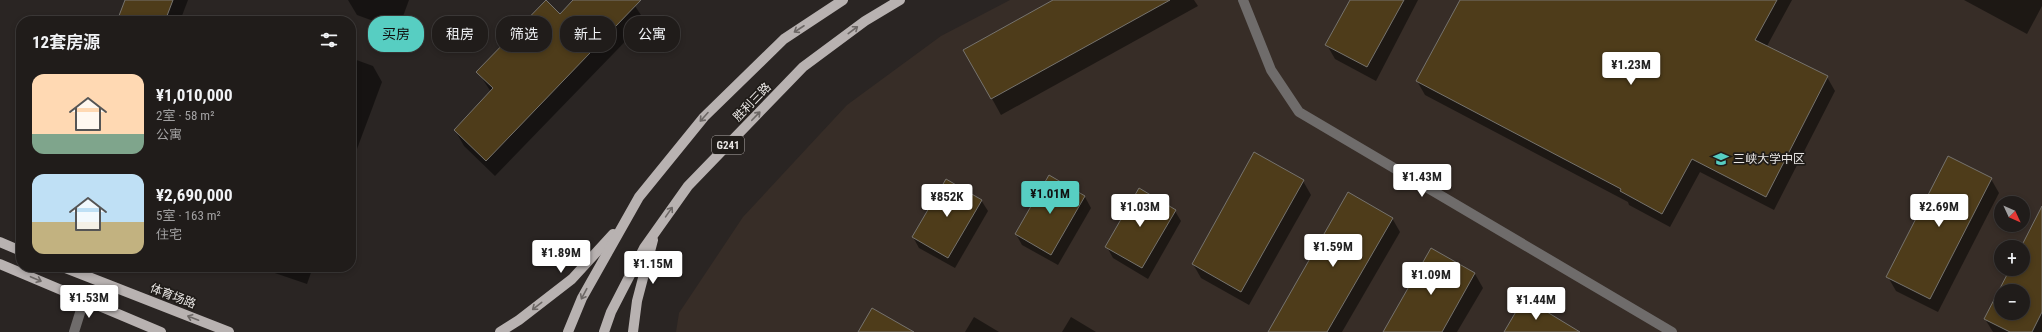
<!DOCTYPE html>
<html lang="zh">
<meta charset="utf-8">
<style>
body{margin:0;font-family:"Roboto Condensed","Noto Sans SC",sans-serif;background:#282523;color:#f1f3f6;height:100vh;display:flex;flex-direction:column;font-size:15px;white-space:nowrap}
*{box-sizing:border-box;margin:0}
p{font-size:13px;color:#a2a1a2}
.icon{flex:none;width:22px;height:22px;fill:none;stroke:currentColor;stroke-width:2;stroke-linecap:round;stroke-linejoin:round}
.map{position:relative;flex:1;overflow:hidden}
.sheet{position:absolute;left:16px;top:16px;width:340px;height:256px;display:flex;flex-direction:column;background:#201c1a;border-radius:16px;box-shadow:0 2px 6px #0003,0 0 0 1px #3d3a39}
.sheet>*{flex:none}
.guide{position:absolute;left:368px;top:16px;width:380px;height:36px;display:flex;gap:8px}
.needle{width:26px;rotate:134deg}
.buttons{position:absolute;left:1994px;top:196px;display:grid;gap:8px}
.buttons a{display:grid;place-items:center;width:36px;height:36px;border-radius:50%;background:#201c1a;box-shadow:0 2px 6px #0003,0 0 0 1px #3d3a39;font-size:20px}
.price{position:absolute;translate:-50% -34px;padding:0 9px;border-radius:4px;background:#fff;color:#222;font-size:13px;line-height:26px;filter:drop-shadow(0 1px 2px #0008)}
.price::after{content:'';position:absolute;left:50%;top:24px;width:12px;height:9px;margin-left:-6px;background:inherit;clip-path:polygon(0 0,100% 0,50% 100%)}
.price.selected{background:#57cec2;color:#111}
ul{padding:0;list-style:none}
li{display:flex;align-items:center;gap:12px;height:100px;padding:0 16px}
li span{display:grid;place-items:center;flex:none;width:112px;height:80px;border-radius:12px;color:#555}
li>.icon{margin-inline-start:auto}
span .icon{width:48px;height:48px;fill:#fffc;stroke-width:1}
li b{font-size:17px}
h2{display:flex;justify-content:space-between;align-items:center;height:48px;padding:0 16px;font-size:17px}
.tag{padding:0 14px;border-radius:16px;background:#201c1a;box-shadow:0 2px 6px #0003,0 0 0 1px #3d3a39;font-size:14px;line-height:36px}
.tag.selected{background:#57cec2;color:#111}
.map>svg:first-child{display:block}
</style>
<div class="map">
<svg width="2042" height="332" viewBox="0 0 2042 332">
<rect width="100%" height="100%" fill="#2a2523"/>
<!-- built -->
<path fill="#372d27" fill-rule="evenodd" d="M1010,0H2042V332H676L679,313L743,217L847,105L941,36ZM2001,203H2023V225H2001ZM2001,247H2023V269H2001ZM2001,291H2023V313H2001Z"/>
<!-- shadow -->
<g fill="#0007" fill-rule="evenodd">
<path d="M126,0H188L180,21H119Z"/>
<path d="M348,0H409L398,30L357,15Z"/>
<path d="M574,0H631L645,21L495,176L464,146L455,130L491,92L478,72L560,15Z"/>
<path d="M1055,0H1194L1198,6L1001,115L965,50Z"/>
<path d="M1350,0H1418L1376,81L1335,59L1327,45Z"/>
<path d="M1461,0H1792L1767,46L1827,77L1835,91L1774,210L1700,172L1670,227L1629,205L1628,202L1425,95L1417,81Z"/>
<path d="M1964,0H2042V6L2027,34Z"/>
<path d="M351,58L373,66L382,82L351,165Z"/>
<path d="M1049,176L1085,197L1091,208L1058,265L1022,245L1016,234Z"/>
<path d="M1991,179L1999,193L1938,312L1896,291L1888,277Z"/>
<path d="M1303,181L1311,195L1249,305L1201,278L1193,264Z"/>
<path d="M981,200L988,211L955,268L919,248L913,237Z"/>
<path d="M2042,208V332H1993L1985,319L2011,269H2023L2022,247ZM2001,291H2023V313H2001Z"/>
<path d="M1175,211L1181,221L1148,279L1113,258L1107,247Z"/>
<path d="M1392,218L1400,232L1342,332H1269Z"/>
<path d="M1432,249L1475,274L1483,288L1457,332H1384Z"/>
<path d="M265,267H313L307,284L266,270Z"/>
<path d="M974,317L999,332H965Z"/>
<path d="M1071,317L1096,332H1062Z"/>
</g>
<!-- building -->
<g fill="#4e3c1a" stroke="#76736e" fill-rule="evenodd">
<path d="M125,0H173L165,21H117Z"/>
<path d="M546,0L560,14L573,0H641L486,161L454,130L493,88L476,72Z"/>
<path d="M1053,0H1170L991,99L963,50Z"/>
<path d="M1350,0H1404L1367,67L1325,45Z"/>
<path d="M1460,0H1777L1755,40L1828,76L1766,197L1692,159L1662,214L1620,191L1621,189L1416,81Z"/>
<path d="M1254,152L1304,180L1241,292L1192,264Z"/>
<path d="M1948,156L1992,178L1930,299L1886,277Z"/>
<path d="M1049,175L1085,196L1051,255L1015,234Z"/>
<path d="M946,179L982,200L948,258L912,237Z"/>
<path d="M1139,188L1176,210L1142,268L1105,247Z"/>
<path d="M1348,192L1393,218L1327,332H1268Z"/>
<path d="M2042,206V312L2032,332H2010L1984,319L2010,269H2023V247H2021ZM2001,291H2023V313H2001Z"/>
<path d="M1431,248L1475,273L1442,332H1383Z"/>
<path d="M1524,298L1580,332H1504Z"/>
<path d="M872,308L914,332H858Z"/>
</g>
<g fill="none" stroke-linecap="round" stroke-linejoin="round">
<!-- minor -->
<g stroke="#6f6c6b" stroke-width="10">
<path d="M1243,0L1271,70L1299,112L1672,332"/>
<path d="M74,332L84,300"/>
</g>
<!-- major -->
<g stroke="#b8b2b1" stroke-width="10">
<path d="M0,242L21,251"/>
<path d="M0,264L161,332"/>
<path d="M63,267L229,332"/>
<path d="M500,332L519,320L572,279L613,234"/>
<path d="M568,332L582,298L639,197L704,117L784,39L843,0"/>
<path d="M604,332L611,312L644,248L688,186L803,67L865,21L900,0"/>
<path d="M633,332L637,301L653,240"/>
</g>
</g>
<!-- one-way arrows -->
<defs><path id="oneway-shaft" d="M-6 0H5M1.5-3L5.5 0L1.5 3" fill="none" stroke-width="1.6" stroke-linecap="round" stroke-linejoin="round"/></defs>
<g stroke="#6c6765">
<use href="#oneway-shaft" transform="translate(799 29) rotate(147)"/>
<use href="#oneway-shaft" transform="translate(853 30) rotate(-37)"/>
<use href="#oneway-shaft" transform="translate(756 116) rotate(-46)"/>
<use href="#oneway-shaft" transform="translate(704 117) rotate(132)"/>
<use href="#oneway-shaft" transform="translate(669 212) rotate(-55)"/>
<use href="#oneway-shaft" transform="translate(36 279) rotate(23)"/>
<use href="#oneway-shaft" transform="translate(584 294) rotate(118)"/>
<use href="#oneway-shaft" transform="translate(537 306) rotate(142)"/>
<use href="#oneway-shaft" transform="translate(193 318) rotate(-159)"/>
</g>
<!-- icons -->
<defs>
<g id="school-bare" transform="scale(1.2)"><path d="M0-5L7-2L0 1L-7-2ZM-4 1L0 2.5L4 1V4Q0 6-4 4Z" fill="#57cec2" stroke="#201c19" stroke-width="2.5" paint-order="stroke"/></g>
</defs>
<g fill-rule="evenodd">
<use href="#school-bare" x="1721" y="159"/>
</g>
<g text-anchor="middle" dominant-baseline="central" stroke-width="3.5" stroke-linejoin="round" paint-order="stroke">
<!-- shield labels -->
<rect fill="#201c19" stroke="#ada9a7" stroke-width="1" x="712" y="136" width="32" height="18" rx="3"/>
<g font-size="11" font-weight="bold" fill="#e9e6e4">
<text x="728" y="145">G241</text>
</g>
<!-- street labels -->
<g font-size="12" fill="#e9e6e4" stroke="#201c19">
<text transform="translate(752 102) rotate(-46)">胜利三路</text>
<text transform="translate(173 296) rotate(21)">体育场路</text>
</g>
<!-- poi labels -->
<g font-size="12" fill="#e9e6e4" stroke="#201c19" text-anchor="start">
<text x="1733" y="159">三峡大学中区</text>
</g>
</g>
</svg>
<div class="buttons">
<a><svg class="needle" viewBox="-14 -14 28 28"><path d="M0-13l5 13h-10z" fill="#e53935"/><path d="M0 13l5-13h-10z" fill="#a2a1a2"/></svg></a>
<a>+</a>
<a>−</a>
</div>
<b class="price" style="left:1631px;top:86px">¥1.23M</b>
<b class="price" style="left:1422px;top:198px">¥1.43M</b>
<b class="price selected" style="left:1050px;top:215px">¥1.01M</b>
<b class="price" style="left:947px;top:218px">¥852K</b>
<b class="price" style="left:1140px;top:228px">¥1.03M</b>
<b class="price" style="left:1939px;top:228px">¥2.69M</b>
<b class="price" style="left:1333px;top:268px">¥1.59M</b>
<b class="price" style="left:561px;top:274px">¥1.89M</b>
<b class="price" style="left:653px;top:285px">¥1.15M</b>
<b class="price" style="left:1431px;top:296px">¥1.09M</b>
<b class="price" style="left:89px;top:319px">¥1.53M</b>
<b class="price" style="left:1536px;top:321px">¥1.44M</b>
<div class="guide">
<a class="tag selected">买房</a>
<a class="tag">租房</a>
<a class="tag">筛选</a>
<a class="tag">新上</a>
<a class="tag">公寓</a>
</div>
<section class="sheet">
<h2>12套房源<svg class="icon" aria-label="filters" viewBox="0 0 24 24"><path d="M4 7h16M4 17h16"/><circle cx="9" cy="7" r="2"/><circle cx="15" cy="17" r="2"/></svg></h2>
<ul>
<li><span style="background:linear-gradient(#ffd9b3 75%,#7fa58c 0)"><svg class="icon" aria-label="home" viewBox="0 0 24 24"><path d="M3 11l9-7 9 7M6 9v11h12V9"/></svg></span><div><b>¥1,010,000</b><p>2室 · 58 m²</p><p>公寓</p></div></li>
<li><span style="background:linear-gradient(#bfe0f5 60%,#c2b280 0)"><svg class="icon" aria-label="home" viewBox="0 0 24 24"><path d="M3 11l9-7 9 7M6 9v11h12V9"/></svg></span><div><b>¥2,690,000</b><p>5室 · 163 m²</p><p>住宅</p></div></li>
</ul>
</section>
</div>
